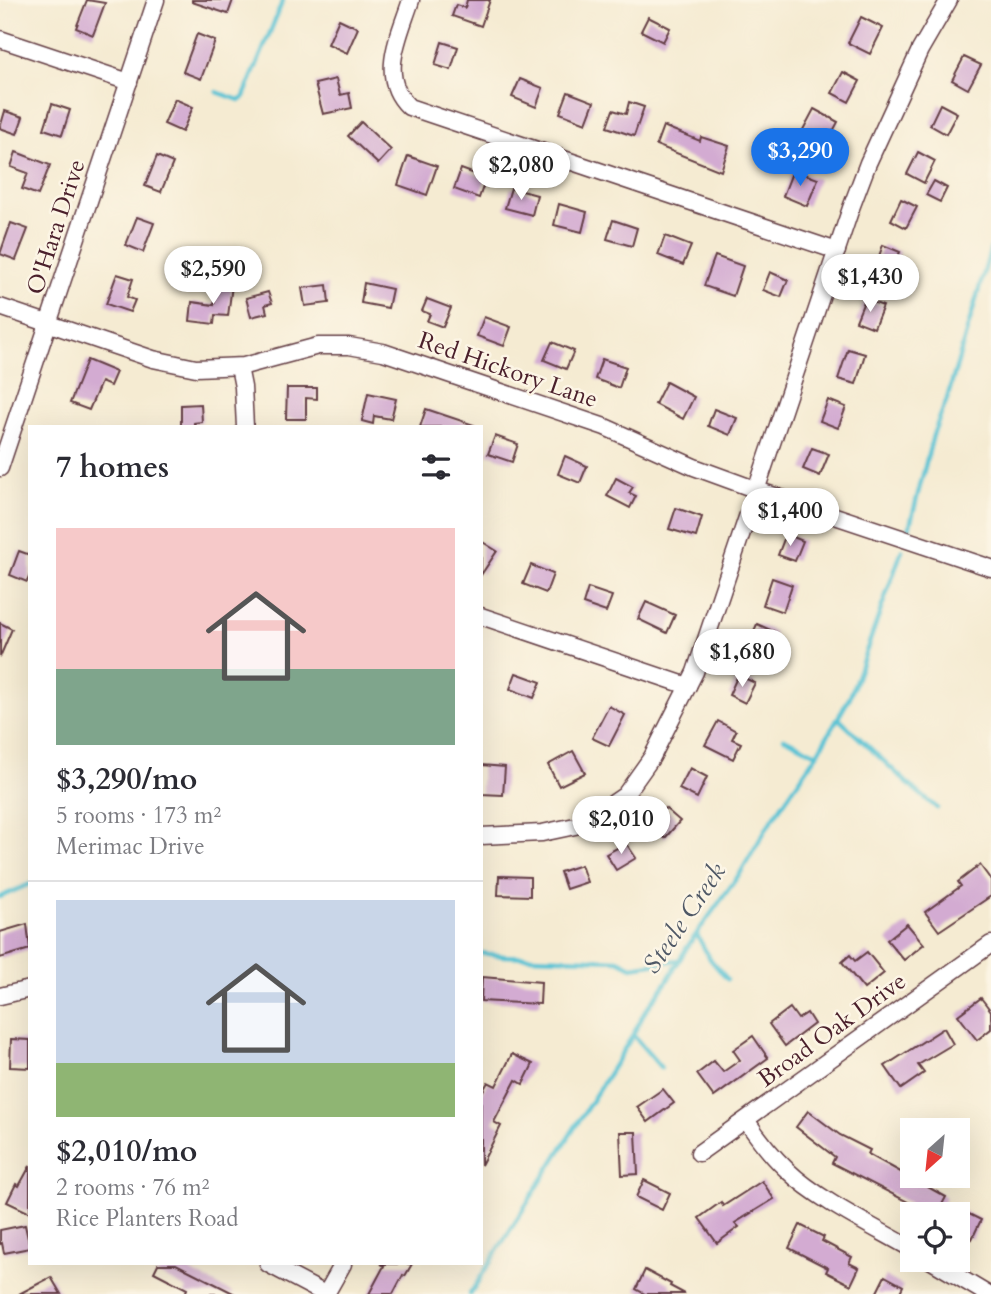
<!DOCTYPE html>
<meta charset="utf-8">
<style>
body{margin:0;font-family:Cardo,serif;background:#f7f7f7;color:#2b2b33;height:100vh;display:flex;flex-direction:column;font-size:26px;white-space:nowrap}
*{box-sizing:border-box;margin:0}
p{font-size:23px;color:#7c7c81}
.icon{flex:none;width:38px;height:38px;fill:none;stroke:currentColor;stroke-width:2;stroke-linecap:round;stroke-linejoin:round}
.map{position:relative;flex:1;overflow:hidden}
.details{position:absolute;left:28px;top:425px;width:455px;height:840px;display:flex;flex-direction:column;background:#fff;border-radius:0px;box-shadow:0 7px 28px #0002}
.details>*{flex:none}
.needle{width:46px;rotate:207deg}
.tools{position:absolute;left:900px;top:1118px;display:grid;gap:14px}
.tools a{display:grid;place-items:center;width:70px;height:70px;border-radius:0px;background:#fff;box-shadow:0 7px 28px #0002;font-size:35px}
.price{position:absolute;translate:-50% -60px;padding:0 16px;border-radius:24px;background:#fff;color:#222;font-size:23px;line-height:46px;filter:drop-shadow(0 2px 4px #0008)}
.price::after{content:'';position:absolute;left:50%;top:42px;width:21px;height:16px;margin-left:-10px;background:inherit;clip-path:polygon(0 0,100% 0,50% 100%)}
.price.selected{background:#1a73e8;color:#fff}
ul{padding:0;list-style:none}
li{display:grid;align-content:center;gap:14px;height:371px;padding:0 28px}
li+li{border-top:2px solid #e1e1e2}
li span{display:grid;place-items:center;height:217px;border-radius:0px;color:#555}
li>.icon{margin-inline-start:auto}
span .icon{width:126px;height:126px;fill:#fffc;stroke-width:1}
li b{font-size:30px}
h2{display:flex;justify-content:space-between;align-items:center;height:84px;padding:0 28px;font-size:30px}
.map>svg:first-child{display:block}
</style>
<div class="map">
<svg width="991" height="1294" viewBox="0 0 991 1294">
<rect width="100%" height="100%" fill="#fcf5e5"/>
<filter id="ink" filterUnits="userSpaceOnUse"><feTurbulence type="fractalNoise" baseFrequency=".0143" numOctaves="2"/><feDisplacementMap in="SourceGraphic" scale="14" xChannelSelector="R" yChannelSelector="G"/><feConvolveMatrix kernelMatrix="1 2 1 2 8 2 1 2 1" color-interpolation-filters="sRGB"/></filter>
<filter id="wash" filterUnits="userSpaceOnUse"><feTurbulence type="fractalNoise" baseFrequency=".00686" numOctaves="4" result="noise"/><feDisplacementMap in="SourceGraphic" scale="28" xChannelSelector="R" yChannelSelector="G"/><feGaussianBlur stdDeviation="1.57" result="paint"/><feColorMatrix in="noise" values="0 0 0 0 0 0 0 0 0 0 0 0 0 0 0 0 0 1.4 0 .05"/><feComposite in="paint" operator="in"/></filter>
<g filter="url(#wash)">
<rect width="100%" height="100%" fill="#f5ebd2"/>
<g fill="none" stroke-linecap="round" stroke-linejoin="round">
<!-- stream -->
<g stroke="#59c3d4" stroke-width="4.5">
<path d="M217,92L239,100L243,99L283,0"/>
<path d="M909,529L933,435L947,399L991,248"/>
<path d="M838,718L907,783L937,808"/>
<path d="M784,738L817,754"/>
<path d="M0,897L30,884"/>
<path d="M697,935L710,959L727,979"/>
<path d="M481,953L504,956L618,960L632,967L678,960"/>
<path d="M633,1035L661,1068"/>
<path d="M470,1294L633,1035L644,1013L666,983L687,947L741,872L769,824L817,754L850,697L902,550"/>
</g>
</g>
<g id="blocks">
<!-- building -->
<g fill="#d3abd2">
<path d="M87,0L105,3L93,35L76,28Z"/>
<path d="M192,0H233L228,14L192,2Z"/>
<path d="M467,0H490L481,26L452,16L456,5L465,8Z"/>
<path d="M648,17L670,28L663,42L641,31Z"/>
<path d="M861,17L883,28L870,54L848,43Z"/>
<path d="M339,19L358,28L347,53L328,44Z"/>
<path d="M197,34L215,41L201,79L183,72Z"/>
<path d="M442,42L458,47L451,70L435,65Z"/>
<path d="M964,57L981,65L968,89L952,80Z"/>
<path d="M843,72L860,81L849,102L832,93Z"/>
<path d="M336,79L340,95L349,93L352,108L323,114L315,84Z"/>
<path d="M520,79L543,88L536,107L512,97Z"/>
<path d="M568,92L594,102L586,123L560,113Z"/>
<path d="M175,99L193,107L182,132L164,124Z"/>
<path d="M629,102L644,107L634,136L607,127L613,110L626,114Z"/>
<path d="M52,104L70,110L62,135L44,129Z"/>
<path d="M940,104L957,113L946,134L930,125Z"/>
<path d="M814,109L838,122L830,137L824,134L815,150L797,141Z"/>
<path d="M5,111L23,117L17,134L0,128Z"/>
<path d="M361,122L391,150L378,164L348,136Z"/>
<path d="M663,126L700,141L701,137L729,146L721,171L656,145Z"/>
<path d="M16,152L50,165L38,195L22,189L28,173L11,167Z"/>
<path d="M918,152L935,161L924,183L907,174Z"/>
<path d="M157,156L173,163L161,192L145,186Z"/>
<path d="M408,156L437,166L427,195L398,185Z"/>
<path d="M461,169L486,178L479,198L454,189Z"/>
<path d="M793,170L818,179L807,206L783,196Z"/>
<path d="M934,181L947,188L940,202L926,195Z"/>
<path d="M511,188L537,195L532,215L505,208Z"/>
<path d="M901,199L917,207L906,228L891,220Z"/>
<path d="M559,204L587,212L582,232L554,225Z"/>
<path d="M137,217L154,223L143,252L126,245Z"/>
<path d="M613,220L637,228L632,246L607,239Z"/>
<path d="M11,223L28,229L16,260L0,254Z"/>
<path d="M665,236L691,246L683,265L658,255Z"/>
<path d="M883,245L900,252L890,276L874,270Z"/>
<path d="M715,256L743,266L733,296L704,286Z"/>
<path d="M770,272L788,280L781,297L763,290Z"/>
<path d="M117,274L133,279L127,297L135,300L130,312L106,304Z"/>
<path d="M217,283L232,285L228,316L215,315L214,324L190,321L192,302L214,305Z"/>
<path d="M364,283L392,289L388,308L361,303Z"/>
<path d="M327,285L329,303L305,306L302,288Z"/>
<path d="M268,292L272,303L265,305L267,313L251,317L246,298Z"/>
<path d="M427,299L451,308L443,327L427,321L430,314L422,311Z"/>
<path d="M865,299L883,306L874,328L856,321Z"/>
<path d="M484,317L511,327L504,346L477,336Z"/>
<path d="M552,342L574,351L566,369L544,360Z"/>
<path d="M848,349L865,354L856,384L838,379Z"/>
<path d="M602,359L626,367L619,388L595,379Z"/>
<path d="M87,360L116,372L110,386L101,382L89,410L70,403Z"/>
<path d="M666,382L694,397L683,419L655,404Z"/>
<path d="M287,388H317V399L306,398V419H286Z"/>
<path d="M368,393L396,399L391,419L374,416L373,424L362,421Z"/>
<path d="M828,400L846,407L838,428L820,421Z"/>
<path d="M201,404L202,422L194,423V427H181V405Z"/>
<path d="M426,409L474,425L473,427H420Z"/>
<path d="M714,409L737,418L730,435L708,426Z"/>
<path d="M495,436L518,444L512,462L488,454Z"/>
<path d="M812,448L829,454L820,476L803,469Z"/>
<path d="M565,456L587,466L580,483L558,474Z"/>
<path d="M616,478L633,487L629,493L636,496L630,508L607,496Z"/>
<path d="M676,508L702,517L696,537L669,529Z"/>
<path d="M786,534L803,541L795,561L778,555Z"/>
<path d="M481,541L497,551L481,575Z"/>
<path d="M19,551L30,555V575L27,582L10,575Z"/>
<path d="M531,565L553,574L546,593L523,584Z"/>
<path d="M772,578L792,585L783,612L763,605Z"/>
<path d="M588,588L612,596L606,612L583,604Z"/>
<path d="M646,602L675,615L667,633L638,619Z"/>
<path d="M0,623L12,629L0,657Z"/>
<path d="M757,624L775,632L765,657L746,649Z"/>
<path d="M516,673L541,682L534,698L510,689Z"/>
<path d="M738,675L755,683L745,703L729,695Z"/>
<path d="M609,706L625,715L609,746L592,738Z"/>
<path d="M718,721L736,731L732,739L741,743L733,759L705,745Z"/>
<path d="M573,751L585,773L559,786L548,765Z"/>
<path d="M481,765L505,767L503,795L481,794Z"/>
<path d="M690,768L707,777L697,798L679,789Z"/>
<path d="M665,808L680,821L665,838L650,826Z"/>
<path d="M626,843L636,858L616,870L606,854Z"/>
<path d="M581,865L587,882L566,889L560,872Z"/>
<path d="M980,865L991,880V896L939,931L925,912L961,886L958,882Z"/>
<path d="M499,876L530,877V896L498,895Z"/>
<path d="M27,924L30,949L0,958V932Z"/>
<path d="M907,924L924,944L904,960L887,940Z"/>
<path d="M867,952L884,973L864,989L842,962L850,955L855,961Z"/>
<path d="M482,977L541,982L540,1004L481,1001Z"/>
<path d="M981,998L991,1011V1029L977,1040L958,1015Z"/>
<path d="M790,1008L798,1019L807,1013L814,1024L785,1046L769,1024Z"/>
<path d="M944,1028L953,1044L918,1065L924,1073L901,1089L885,1066Z"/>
<path d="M753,1036L768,1058L714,1097L697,1074L714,1061L723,1072L740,1060L733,1050Z"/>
<path d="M11,1039L30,1040V1068L10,1067Z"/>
<path d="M512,1054L533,1064L523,1084L516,1080L494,1122L501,1126L481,1165V1094L488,1082L496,1086Z"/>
<path d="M663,1089L674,1103L648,1122L637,1107Z"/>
<path d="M808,1111L840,1135L870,1150L868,1154L946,1197L937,1214H922L907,1207L910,1203L832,1163L835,1157L796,1127Z"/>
<path d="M620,1132H636L638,1174L622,1175Z"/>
<path d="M30,1166V1213L7,1202L16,1184L19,1186Z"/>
<path d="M644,1180L670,1193L662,1210L636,1197Z"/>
<path d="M762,1181L774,1199L735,1223L739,1227L717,1243L699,1218L721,1202L723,1206Z"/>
<path d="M957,1208L981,1220L972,1239L957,1231Z"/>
<path d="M25,1225L30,1248L4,1253L2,1243L0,1244V1230Z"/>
<path d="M800,1225L824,1237L822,1241L852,1257L849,1263L859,1268L851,1285L826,1272L828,1268L789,1248Z"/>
<path d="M158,1264H176L235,1294H185L187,1289L154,1272Z"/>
<path d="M380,1264H412L405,1276L403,1275L393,1294H369L384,1266Z"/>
<path d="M645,1270L671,1284L670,1286L685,1294H645L636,1289Z"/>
<path d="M885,1276L903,1286L899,1294H876Z"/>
<path d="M51,1277L61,1294H19Z"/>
</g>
</g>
</g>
<g filter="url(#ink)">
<use href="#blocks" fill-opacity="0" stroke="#643e44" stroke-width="2"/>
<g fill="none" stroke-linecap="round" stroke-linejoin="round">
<!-- minor casing -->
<g stroke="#643e44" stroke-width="19">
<g id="minor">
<path d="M411,0C400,35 377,77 409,107L837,251"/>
<path d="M0,39L129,82"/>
<path d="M0,307L153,359L196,368L244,366L318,346H349L383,352L605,427L694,467L757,490L991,568"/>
<path d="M239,367L243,387L245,427"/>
<path d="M0,468L156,0"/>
<path d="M481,616L688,686"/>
<path d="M481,836L542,833L575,826L590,819L625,795L652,757L695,672L851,208L868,163L920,50L949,0"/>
<path d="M0,996L30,989"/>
<path d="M746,1120C758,1138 771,1155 787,1170C818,1200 874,1227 912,1249"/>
<path d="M699,1153L991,944"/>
<path d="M930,1260L987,1294"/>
<path d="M268,1264L325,1294"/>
<path d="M326,1294L343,1264"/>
</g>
</g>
<!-- minor -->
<use href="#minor" stroke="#fff" stroke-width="16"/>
</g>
</g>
<g text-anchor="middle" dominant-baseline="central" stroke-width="5" stroke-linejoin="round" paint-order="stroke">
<!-- street labels -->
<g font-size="24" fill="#4a1f2b" stroke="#fcf5e5">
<text transform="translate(56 227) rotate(-72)">O'Hara Drive</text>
<text transform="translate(508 370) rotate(19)">Red Hickory Lane</text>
<text transform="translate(832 1030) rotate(-36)">Broad Oak Drive</text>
</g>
<!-- water labels -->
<g font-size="26" font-style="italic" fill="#4f5866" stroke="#fcf5e5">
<text transform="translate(684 918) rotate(-56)">Steele Creek</text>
</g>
</g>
</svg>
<div class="tools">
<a><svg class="needle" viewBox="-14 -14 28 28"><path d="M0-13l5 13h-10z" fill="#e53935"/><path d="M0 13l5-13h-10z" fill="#7c7c81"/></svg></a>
<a><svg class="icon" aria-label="locate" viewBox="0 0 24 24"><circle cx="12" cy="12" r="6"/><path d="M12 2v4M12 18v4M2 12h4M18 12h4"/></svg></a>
</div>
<b class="price selected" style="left:800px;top:188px">$3,290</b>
<b class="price" style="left:521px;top:202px">$2,080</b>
<b class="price" style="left:213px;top:306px">$2,590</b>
<b class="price" style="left:870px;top:314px">$1,430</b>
<b class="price" style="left:790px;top:548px">$1,400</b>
<b class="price" style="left:742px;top:689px">$1,680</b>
<b class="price" style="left:621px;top:856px">$2,010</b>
<section class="details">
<h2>7 homes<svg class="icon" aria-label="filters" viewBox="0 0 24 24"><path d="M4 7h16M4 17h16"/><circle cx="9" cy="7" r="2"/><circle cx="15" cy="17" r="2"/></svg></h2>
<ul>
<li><span style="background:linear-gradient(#f6c9c9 65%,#7fa58c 0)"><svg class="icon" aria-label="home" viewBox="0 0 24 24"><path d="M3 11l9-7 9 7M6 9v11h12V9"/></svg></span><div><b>$3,290/mo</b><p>5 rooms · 173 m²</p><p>Merimac Drive</p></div></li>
<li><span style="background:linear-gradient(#c9d6e8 75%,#8fb573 0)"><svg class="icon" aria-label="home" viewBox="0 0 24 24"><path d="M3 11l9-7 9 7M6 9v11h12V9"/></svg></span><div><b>$2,010/mo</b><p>2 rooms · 76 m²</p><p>Rice Planters Road</p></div></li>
</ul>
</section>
</div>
